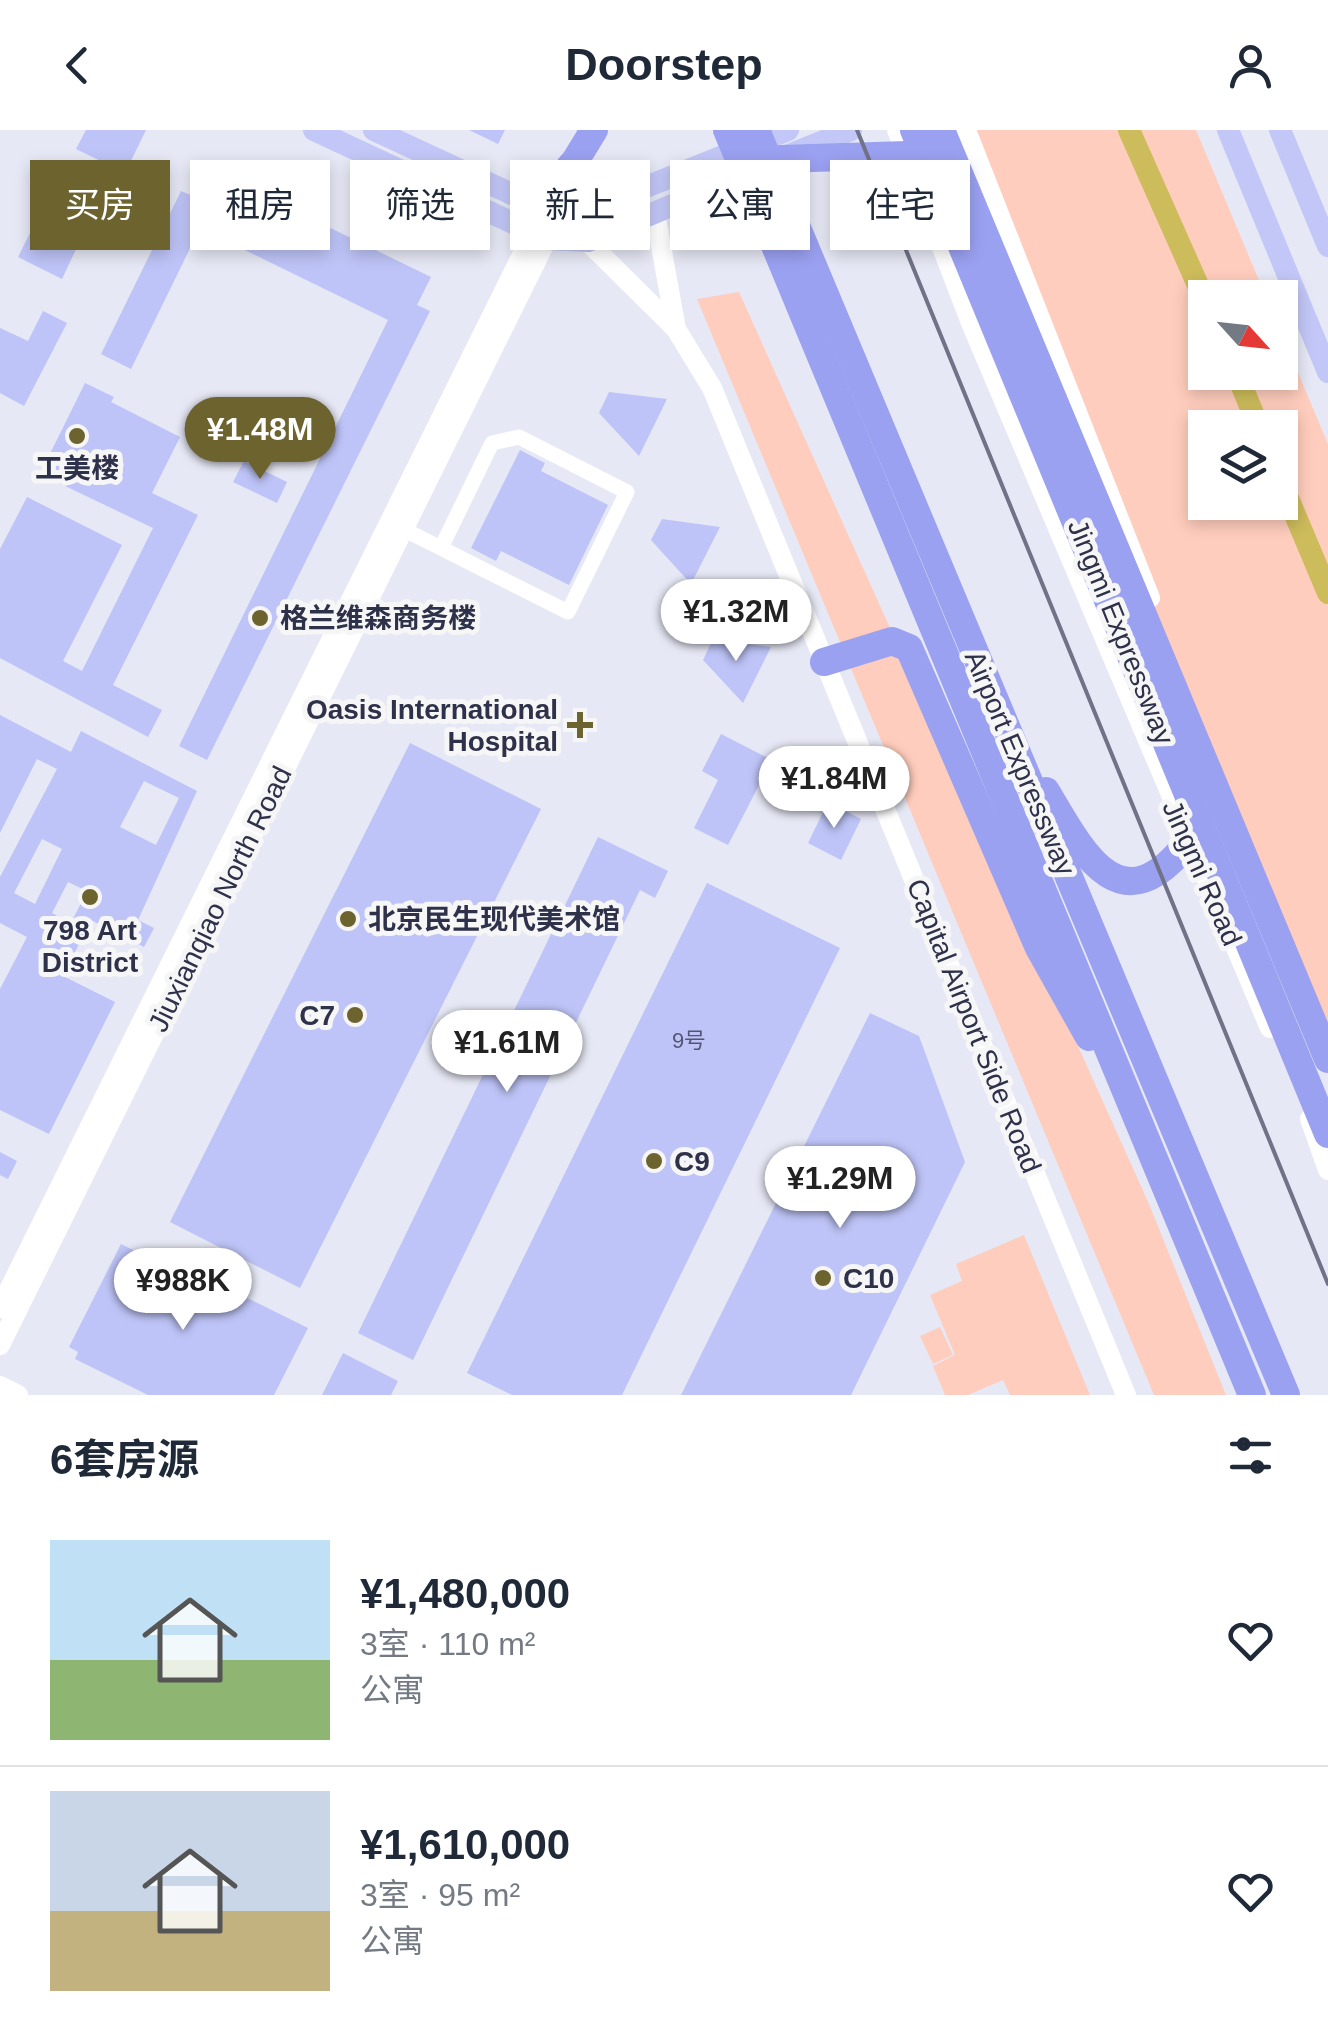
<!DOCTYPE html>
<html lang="zh">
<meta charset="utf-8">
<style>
body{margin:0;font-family:Helvetica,"Noto Sans SC",sans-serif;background:#f6f6f7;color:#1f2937;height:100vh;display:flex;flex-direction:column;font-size:38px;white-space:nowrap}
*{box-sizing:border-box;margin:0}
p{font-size:32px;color:#747a83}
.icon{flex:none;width:55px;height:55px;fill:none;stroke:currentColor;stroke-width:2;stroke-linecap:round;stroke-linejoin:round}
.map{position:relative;height:1265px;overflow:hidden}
.panel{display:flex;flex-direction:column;background:#fff;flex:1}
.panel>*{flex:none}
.hud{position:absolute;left:30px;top:30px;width:1270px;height:90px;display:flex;gap:20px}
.needle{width:65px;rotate:117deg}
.tools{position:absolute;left:1188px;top:150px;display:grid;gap:20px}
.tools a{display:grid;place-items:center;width:110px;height:110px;border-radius:0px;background:#fff;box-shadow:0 5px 15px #0003;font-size:50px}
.price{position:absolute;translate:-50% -85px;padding:0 22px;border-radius:35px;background:#fff;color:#222;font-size:32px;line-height:65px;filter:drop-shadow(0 2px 5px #0008)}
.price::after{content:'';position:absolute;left:50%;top:60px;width:30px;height:22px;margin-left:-15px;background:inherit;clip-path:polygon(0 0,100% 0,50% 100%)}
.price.active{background:#6c632f;color:#fff}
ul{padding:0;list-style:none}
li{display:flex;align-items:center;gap:30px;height:250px;padding:0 50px}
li+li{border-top:2px solid #e0e1e3}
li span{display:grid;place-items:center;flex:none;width:280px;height:200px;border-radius:0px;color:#555}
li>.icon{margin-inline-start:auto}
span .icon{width:120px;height:120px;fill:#fffc;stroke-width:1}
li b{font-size:42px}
h2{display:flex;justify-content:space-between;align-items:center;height:120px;padding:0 50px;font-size:42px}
.tag{padding:0 35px;border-radius:0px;background:#fff;box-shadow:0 5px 15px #0003;font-size:35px;line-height:90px}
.tag.active{background:#6c632f;color:#fff}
header{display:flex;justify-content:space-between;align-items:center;height:130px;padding:0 50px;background:#fff;font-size:45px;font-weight:700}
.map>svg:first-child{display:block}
</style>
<header><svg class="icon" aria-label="back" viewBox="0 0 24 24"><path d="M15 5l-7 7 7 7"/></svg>Doorstep<svg class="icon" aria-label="person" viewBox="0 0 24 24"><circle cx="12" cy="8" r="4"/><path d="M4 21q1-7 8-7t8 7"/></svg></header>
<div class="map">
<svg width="1328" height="1265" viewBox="0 0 1328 1265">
<rect width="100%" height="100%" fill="#e6e8f5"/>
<!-- green -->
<g fill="#ffcdbd" fill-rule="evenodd">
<path d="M953,0H1196L1266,167L1205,168V242H1280V200L1328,314V905ZM1205,298H1280V372H1205Z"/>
<path d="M739,162L1149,1074L1226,1265H1154L697,169Z"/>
<path d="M1024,1105L1090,1265H1010L1003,1250L968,1265H945L933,1236L955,1225L930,1165L962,1151L956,1134Z"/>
<path d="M940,1197L953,1225L933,1234L920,1206Z"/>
</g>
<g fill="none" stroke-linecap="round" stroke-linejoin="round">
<!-- river -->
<g stroke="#cdbc5b" stroke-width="22">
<path d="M1129,0L1205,171"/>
<path d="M1236,242L1259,298"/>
<path d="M1280,349L1328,463"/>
</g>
</g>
<!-- building -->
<g fill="#bec4f7" fill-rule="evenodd">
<path d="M86,0H146L125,43L76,19Z"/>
<path d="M469,0H505L498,14Z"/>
<path d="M207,38L431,147L417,175L430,181L207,630L179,616L388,190L200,98L131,239L101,224L181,61L193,66Z"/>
<path d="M43,77L86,98L62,149L18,127Z"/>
<path d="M43,181L67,193L24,276L0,263V198L28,211Z"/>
<path d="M85,253L114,267L111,272L180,307L152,363L198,385L113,555L162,580L148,607L0,528V419L27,367L122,415L63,531L82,541L153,398L40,344Z"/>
<path d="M609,262L667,269L639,326L599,283Z"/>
<path d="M520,320L545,333L541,341L608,375L569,455L501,421L496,431L471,418Z"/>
<path d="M244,331L287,352L277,373L233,352Z"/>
<path d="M662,389L720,397L691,454L651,410Z"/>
<path d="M713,509L771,517L743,573L703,530Z"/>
<path d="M0,585L71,622L81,601L197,661L138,790L154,798L144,817L91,790L63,846L115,872L49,1004L0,980V859L27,807L0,793V747L57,639L37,629L0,703ZM144,651L179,668L156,715L120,697ZM42,709L62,719L35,774L14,763ZM68,752L87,761L71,793L52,783Z"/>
<path d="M721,604L772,630L728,715L694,698L718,650L702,641Z"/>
<path d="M410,613L541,679L300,1158L170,1092Z"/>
<path d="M828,672L861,689L841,730L808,713Z"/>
<path d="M598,707L668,741L655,768L640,760L413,1230L358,1203Z"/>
<path d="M707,753L840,818L622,1265H512L467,1243Z"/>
<path d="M870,883L919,906L965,1032L851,1265H681Z"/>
<path d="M0,1022L17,1031L8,1049L0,1045Z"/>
<path d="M121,1114L159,1133L162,1126L308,1198L274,1265H148L75,1229L78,1222L69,1217Z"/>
<path d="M343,1223L398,1251L391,1265H322Z"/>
</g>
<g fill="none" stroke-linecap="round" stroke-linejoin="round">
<!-- street -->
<path stroke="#fff" stroke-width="15" d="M403,399L568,482L627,362L519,307L492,313L441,418"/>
<!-- secondary -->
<g stroke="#fff" stroke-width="20">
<path d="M897,0L971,193L1270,898"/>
<path d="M966,0L1150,468"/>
<path d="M655,83L676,199"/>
<path d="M577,101L676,199L712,258L1126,1265"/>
<path d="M1310,989L1328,1040"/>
<path d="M0,1178L532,105L533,90"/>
<path d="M0,1215L547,109L535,77"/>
<path d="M0,1256L18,1265"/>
</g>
<!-- primary -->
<g stroke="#c3c7f7" stroke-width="22">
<path d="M314,0L547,109L588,111L760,38"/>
<path d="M374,0L566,89L788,0"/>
<path d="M1228,0L1328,242"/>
<path d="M1280,0L1328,116"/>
<path d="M789,25L851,0"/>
</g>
<!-- highway -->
<g stroke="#9ba1f1" stroke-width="28">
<path d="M727,0L1252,1265"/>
<path d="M756,0L1286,1265"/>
<path d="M914,0L1328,1004"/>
<path d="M941,0L1328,929"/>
<path d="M781,29L907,25"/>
<path d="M535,77L575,31L594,0"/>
<path d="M824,532L892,511L909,518L1039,818L1089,907"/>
<path d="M1046,661C1083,724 1121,798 1188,712"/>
</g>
<!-- rail -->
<path stroke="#707387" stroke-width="4" d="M857,0L1328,1154"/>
</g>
<!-- markers -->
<g fill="#6c632f" stroke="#f6f6f6" stroke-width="4">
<circle cx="77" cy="306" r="10"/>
<circle cx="260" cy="488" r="10"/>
<path d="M575 580h10v10h10v10h-10v10h-10v-10h-10v-10h10z"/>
<circle cx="90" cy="767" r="10"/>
<circle cx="348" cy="789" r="10"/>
<circle cx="355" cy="885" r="10"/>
<circle cx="654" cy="1031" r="10"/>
<circle cx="823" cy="1148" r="10"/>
</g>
<g text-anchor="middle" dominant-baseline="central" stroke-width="10" stroke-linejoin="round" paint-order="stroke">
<!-- number labels -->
<g font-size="22" fill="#525675">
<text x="689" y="910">9号</text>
</g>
<!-- poi labels -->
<g font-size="28" font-weight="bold" fill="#2e314a" stroke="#f6f6f6" text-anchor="start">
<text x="77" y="338" text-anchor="middle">工美楼</text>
<text x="280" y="488">格兰维森商务楼</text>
<text x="558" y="579" text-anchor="end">Oasis International<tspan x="558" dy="32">Hospital</tspan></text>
<text x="368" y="789">北京民生现代美术馆</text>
<text x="90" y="800" text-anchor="middle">798 Art<tspan x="90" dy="32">District</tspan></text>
<text x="335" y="885" text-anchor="end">C7</text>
<text x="674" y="1031">C9</text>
<text x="843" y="1148">C10</text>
</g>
<!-- street labels -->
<g font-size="28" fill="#2e314a" stroke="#f6f6f6">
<text transform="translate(1121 502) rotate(68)">Jingmi Expressway</text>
<text transform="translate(1020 633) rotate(67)">Airport Expressway</text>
<text transform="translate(1202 743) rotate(66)">Jingmi Road</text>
<text transform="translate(220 769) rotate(-64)">Jiuxianqiao North Road</text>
<text transform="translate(974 896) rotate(68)">Capital Airport Side Road</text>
</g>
</g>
</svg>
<div class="tools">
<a><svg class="needle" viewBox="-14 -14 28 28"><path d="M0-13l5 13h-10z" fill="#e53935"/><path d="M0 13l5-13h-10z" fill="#747a83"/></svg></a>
<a><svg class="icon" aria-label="layers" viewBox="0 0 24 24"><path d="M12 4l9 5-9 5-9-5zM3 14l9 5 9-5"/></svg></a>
</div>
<b class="price active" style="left:260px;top:352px">¥1.48M</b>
<b class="price" style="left:736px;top:534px">¥1.32M</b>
<b class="price" style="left:834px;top:701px">¥1.84M</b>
<b class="price" style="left:507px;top:965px">¥1.61M</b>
<b class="price" style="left:840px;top:1101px">¥1.29M</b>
<b class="price" style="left:183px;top:1203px">¥988K</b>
<div class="hud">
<a class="tag active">买房</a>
<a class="tag">租房</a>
<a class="tag">筛选</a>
<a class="tag">新上</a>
<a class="tag">公寓</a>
<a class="tag">住宅</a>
</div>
</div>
<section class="panel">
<h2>6套房源<svg class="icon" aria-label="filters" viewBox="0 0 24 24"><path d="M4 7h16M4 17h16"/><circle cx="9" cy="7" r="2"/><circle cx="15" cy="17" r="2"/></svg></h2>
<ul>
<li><span style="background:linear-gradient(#bfe0f5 60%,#8fb573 0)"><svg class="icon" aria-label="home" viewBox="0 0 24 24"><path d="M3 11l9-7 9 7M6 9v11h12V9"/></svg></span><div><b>¥1,480,000</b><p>3室 · 110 m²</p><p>公寓</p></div><svg class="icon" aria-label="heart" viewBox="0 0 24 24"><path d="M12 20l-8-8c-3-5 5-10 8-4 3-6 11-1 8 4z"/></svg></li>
<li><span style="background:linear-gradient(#c9d6e8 60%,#c2b280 0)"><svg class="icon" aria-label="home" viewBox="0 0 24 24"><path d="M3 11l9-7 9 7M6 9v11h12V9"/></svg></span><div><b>¥1,610,000</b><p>3室 · 95 m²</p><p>公寓</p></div><svg class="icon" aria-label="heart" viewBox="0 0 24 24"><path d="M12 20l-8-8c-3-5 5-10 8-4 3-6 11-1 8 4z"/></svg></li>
</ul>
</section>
